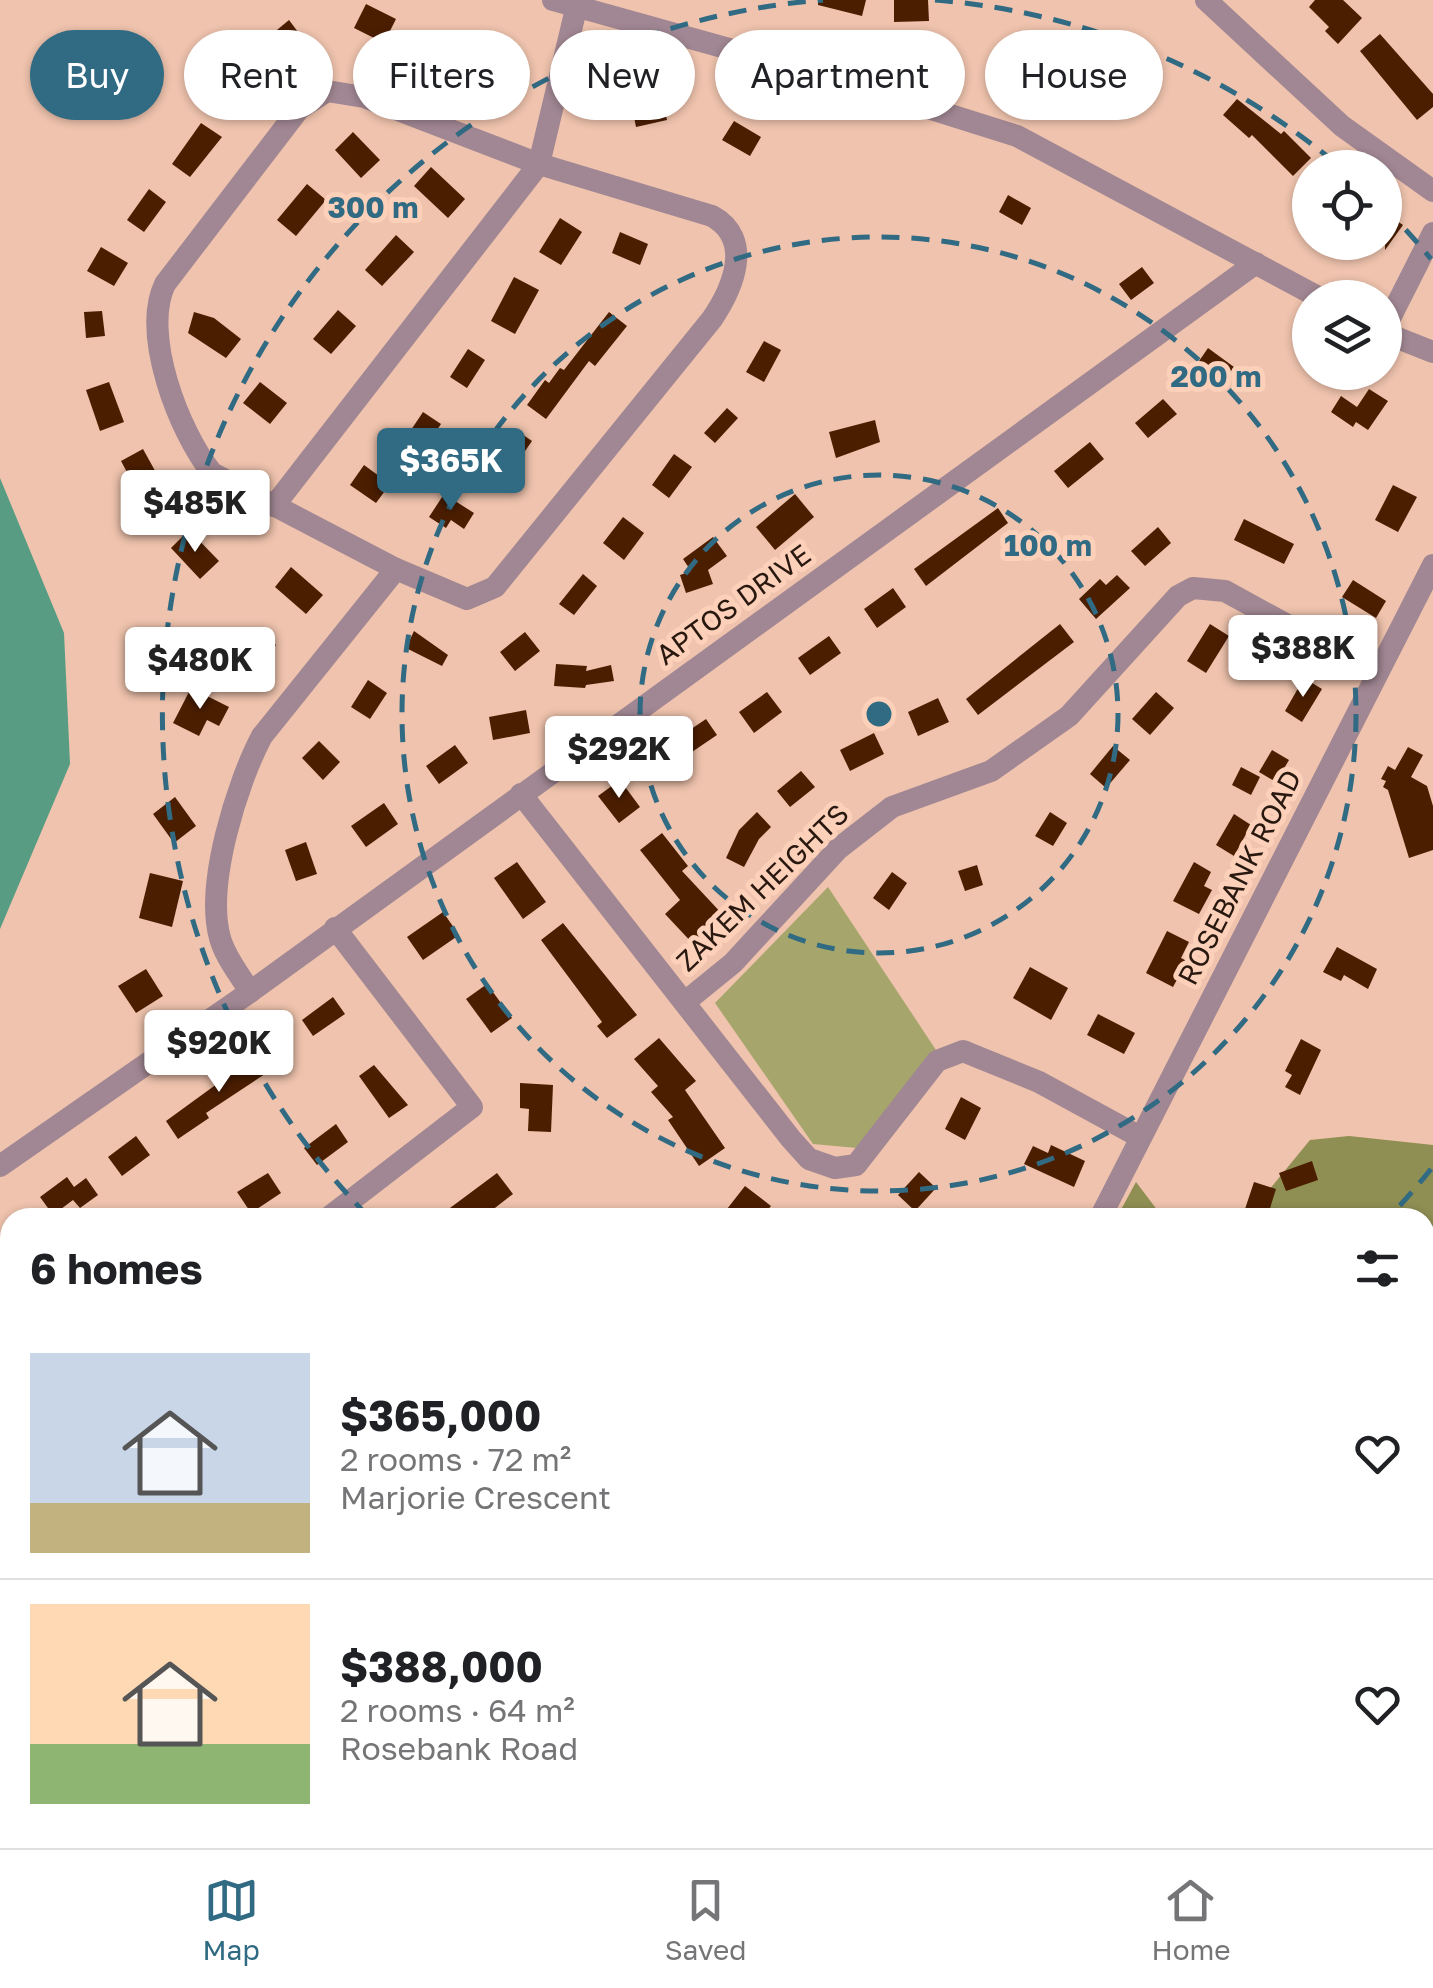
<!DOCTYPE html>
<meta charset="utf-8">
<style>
body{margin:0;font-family:"Golos Text",sans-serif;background:#f2f2f2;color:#202124;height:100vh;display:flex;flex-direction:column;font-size:38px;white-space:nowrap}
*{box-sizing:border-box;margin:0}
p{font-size:32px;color:#757577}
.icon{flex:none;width:55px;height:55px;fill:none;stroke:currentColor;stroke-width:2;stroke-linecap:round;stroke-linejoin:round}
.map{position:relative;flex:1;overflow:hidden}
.details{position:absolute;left:0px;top:1208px;width:1435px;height:642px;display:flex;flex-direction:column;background:#fff;border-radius:30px 30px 0 0;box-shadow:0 2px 8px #0004}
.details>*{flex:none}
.guide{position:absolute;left:30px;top:30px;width:1375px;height:90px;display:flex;gap:20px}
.tools{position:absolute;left:1292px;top:150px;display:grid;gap:20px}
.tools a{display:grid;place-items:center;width:110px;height:110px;border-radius:50%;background:#fff;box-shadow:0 2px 8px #0004;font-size:50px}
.price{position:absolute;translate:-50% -85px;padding:0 22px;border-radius:10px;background:#fff;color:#222;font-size:32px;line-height:65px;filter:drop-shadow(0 2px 5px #0008)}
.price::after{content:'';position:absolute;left:50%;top:60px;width:30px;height:22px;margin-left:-15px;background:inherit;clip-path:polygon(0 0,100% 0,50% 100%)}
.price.selected{background:#306a83;color:#fff}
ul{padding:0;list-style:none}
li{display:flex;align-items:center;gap:30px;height:250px;padding:0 30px}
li+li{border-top:2px solid #e0e0e0}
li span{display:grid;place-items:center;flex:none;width:280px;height:200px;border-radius:0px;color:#555}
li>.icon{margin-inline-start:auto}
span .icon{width:120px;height:120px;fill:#fffc;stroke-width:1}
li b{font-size:42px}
h2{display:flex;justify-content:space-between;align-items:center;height:120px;padding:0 30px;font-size:42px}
.pill{padding:0 35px;border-radius:45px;background:#fff;box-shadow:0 2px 8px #0004;font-size:35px;line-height:90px}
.pill.selected{background:#306a83;color:#fff}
.tabs{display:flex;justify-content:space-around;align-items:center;height:140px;border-top:2px solid #e0e0e0;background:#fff;font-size:28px;color:#757577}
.tabs a{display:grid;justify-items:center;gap:5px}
.tabs .selected{color:#306a83}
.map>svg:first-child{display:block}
</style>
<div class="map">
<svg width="1433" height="1848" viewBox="0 0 1433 1848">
<rect width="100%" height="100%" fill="#efc3ad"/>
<!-- green -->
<path fill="#a6a66c" d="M828,887L936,1050L857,1148L813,1144L715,1003Z"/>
<!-- forest -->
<g fill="#8f8e53">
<path d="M1349,1136L1433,1145V1848H1371L1366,1840H1425V1218H1246L1310,1140Z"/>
<path d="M1136,1182L1161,1215L1169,1217H1117Z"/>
<path d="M268,1840H389L386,1848H271Z"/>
<path d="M960,1840H1055L1067,1848H954Z"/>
</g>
<!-- water -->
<path fill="#579c83" d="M0,478L64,633L70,764L0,929Z"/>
<!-- building -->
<g fill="#4c1e00">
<path d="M818,0H866L862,16L818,5Z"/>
<path d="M894,0H928L929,21L894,22Z"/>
<path d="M1315,0H1343L1362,18L1338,44L1325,31L1329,27L1309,7Z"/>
<path d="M366,4L396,19L384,43L354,28Z"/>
<path d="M289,20L304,40L276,63L260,44Z"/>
<path d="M1380,34L1433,94V107L1417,120L1360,51Z"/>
<path d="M1041,43L1076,58L1066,81L1032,66Z"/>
<path d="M431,59L486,69L480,90L427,76Z"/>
<path d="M243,75L260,88L239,115L222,102Z"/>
<path d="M662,96L667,120L636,127L631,102Z"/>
<path d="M1237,99L1281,134L1284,131L1311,158L1293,176L1252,135L1249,138L1223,115Z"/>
<path d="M734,121L761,137L750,156L722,140Z"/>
<path d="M201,123L222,137L190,177L172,164Z"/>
<path d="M353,132L380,160L361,178L335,150Z"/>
<path d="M431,167L465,199L448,218L414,186Z"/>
<path d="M307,184L326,200L296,236L277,220Z"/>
<path d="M149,189L166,202L144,232L127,220Z"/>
<path d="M1008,195L1031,208L1022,225L999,212Z"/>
<path d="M1385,213L1403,225L1385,250Z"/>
<path d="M560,218L582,232L561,265L539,252Z"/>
<path d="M620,232L648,244L640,265L612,253Z"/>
<path d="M396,235L414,252L382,286L365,270Z"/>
<path d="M101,247L128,263L114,286L87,271Z"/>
<path d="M1142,267L1154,283L1131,300L1119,284Z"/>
<path d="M514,277L539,290L515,334L491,321Z"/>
<path d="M338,310L356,326L331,354L313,339Z"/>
<path d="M102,311L105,336L86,338L84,312Z"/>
<path d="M194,312L214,318L241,339L226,358L188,333Z"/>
<path d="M609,312L627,326L595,366L589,361L546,419L527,405L545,380L549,383L560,368L564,370Z"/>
<path d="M764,341L781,350L764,382L746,372Z"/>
<path d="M1208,348L1234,367L1223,382L1197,364Z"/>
<path d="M468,349L485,360L467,388L450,377Z"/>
<path d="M109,382L124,422L100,431L86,390Z"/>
<path d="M260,382L287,403L270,424L243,403Z"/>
<path d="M1369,389L1388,401L1368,430L1356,422L1353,427L1331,412L1341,396L1357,407Z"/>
<path d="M1163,399L1177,414L1148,438L1135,423Z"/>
<path d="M727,408L738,418L715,443L704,433Z"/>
<path d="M423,412L441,424L423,451L405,439Z"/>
<path d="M875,420L880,442L836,458L829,432Z"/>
<path d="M513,428L532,441L509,474L490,461Z"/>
<path d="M1090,442L1104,459L1068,488L1054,471Z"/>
<path d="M143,449L159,478L137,491L121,461Z"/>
<path d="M674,454L692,467L669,498L652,485Z"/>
<path d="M364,465L390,484L376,503L350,485Z"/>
<path d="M1393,485L1417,497L1398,532L1375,520Z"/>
<path d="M444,494L474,513L464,529L451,520L446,528L429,517Z"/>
<path d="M795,494L814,517L775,550L756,527Z"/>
<path d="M998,508L1008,523L926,586L914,569Z"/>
<path d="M623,517L644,533L624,560L603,543Z"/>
<path d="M1244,519L1294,544L1284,564L1234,540Z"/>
<path d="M1158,527L1171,543L1145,566L1131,551Z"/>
<path d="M189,530L219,561L200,579L171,548Z"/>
<path d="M713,537L727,556L708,570L713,584L686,593L680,575L691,571L683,559Z"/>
<path d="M291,567L323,595L306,614L275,587Z"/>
<path d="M583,574L597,586L574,615L559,604Z"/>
<path d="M1117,575L1130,588L1096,619L1079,599L1100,579L1106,585Z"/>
<path d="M1353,580L1386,601L1376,618L1342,597Z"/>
<path d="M893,588L906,607L877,628L864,609Z"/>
<path d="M1060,624L1074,642L978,715L966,699Z"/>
<path d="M1210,624L1229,636L1206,673L1187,661Z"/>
<path d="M257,631L276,645L253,676L234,661Z"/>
<path d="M414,631L448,655L442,666L406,648Z"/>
<path d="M525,632L540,651L515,671L500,652Z"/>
<path d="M829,636L841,653L810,675L798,658Z"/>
<path d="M556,664L587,666L586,671L611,665L614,681L586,685L585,688L554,686Z"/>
<path d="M1304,678L1322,689L1302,722L1285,711Z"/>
<path d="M368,680L387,693L370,719L351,707Z"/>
<path d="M191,688L229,707L219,726L207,720L199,736L173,723Z"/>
<path d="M767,692L782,712L754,733L739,712Z"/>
<path d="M1156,692L1174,708L1150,735L1132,719Z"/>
<path d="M938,698L949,722L918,736L908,712Z"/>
<path d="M526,710L530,733L493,740L489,717Z"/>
<path d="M706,719L717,735L683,758L672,742Z"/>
<path d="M874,733L884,754L850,771L840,750Z"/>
<path d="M319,741L340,762L323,780L302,758Z"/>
<path d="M455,745L468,763L439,784L426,766Z"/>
<path d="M1113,746L1130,760L1106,788L1090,774Z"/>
<path d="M1408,747L1423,755L1411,777L1427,786L1433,806V850L1409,858L1388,790L1383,787L1386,781L1381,779L1388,766L1395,770Z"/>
<path d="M1272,750L1289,760L1276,782L1259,772Z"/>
<path d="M1241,767L1260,777L1251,795L1232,785Z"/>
<path d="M801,771L815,787L790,807L777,791Z"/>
<path d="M620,780L640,807L619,823L598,796Z"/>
<path d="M175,797L196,826L174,843L153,814Z"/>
<path d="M384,803L398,824L366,847L351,826Z"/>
<path d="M757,812L771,827L759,839L744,867L726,858L739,830Z"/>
<path d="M1050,812L1067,823L1053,846L1035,836Z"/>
<path d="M1234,814L1251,825L1234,856L1216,845Z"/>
<path d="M662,833L688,866L682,871L725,917L695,946L665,914L680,900L640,850Z"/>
<path d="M306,842L317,874L296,881L285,850Z"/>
<path d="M517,862L546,902L523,919L494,878Z"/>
<path d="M1194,862L1211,872L1204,886L1212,890L1199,914L1173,901Z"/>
<path d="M977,865L983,885L965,891L958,871Z"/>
<path d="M892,872L907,883L889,910L873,898Z"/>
<path d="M150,873L183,881L172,927L139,918Z"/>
<path d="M443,912L459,935L423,960L407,937Z"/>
<path d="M563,923L637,1015L607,1038L597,1026L602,1022L541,940Z"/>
<path d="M1167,931L1189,942L1181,958L1187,961L1173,987L1146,973Z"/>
<path d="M1337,947L1377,969L1368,989L1344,975L1341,981L1323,972Z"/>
<path d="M1030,967L1068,988L1051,1020L1013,998Z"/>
<path d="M146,969L163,996L136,1013L118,986Z"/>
<path d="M487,984L512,1018L491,1033L466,999Z"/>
<path d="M333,997L345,1014L313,1036L302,1020Z"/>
<path d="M1098,1014L1135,1033L1124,1054L1087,1035Z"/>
<path d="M659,1038L696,1081L685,1090L725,1148L699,1166L668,1120L673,1117L651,1092L658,1086L634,1059Z"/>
<path d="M1301,1039L1321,1050L1300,1095L1285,1087L1292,1075L1285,1071Z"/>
<path d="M262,1051L274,1068L206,1113L209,1118L178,1139L166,1121Z"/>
<path d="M374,1065L408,1105L389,1118L359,1076Z"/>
<path d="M520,1083L553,1085L551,1132L528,1131L529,1109L520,1108Z"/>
<path d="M961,1097L981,1108L965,1140L945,1129Z"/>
<path d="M336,1124L348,1142L317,1165L304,1148Z"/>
<path d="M136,1136L150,1155L122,1176L108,1157Z"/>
<path d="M1051,1145L1085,1161L1074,1187L1024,1164L1033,1146L1048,1153Z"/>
<path d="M1312,1161L1318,1180L1286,1191L1279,1173Z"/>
<path d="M919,1172L936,1188L915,1211L898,1195Z"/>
<path d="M268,1173L281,1193L251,1213L237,1192Z"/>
<path d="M497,1173L513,1194L482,1218H457L450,1208Z"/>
<path d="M67,1177L74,1187L86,1178L98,1195L80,1208L73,1200L53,1215L40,1197Z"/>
<path d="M1254,1182L1276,1189L1267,1218L1243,1215Z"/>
<path d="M745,1186L771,1206L761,1218H738L727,1209Z"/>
</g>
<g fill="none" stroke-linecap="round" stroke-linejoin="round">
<!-- path -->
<path stroke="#9a7a6a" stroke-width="2.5" stroke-dasharray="10 5" stroke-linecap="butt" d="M1144,1840L1148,1848"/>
<!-- minor -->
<g stroke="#a18793" stroke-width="22">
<path d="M553,0L823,75L1017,136L1320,298"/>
<path d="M1206,0L1342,126L1433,191"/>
<path d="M327,91L364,97L539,164L712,216C754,239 733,288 712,319L495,587L467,599L396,569L212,473C179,432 141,334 165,284L299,109Z"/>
<path d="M1385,328L1433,233"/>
<path d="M1385,333L1433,352"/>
<path d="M274,506L539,164L576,9"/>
<path d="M521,794L791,1139L809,1159L835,1168L856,1165L937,1061L963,1051L1039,1082L1140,1137"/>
<path d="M250,992C240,975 225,957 220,938C205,885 237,783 262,736L396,569"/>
<path d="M685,1002L733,963L838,849L892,807L991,771L1069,716L1178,596L1193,588L1225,591L1377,674"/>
<path d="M0,1166L250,992L1256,263"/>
<path d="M328,1218L472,1107L335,928"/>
<path d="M1100,1218L1433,565"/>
<path d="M0,1794L10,1782"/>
<path d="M485,1840L493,1848"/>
<path d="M697,1840L706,1848"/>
<path d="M651,1848L661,1840"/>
</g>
</g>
<!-- distance rings -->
<g fill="none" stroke="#306a83" stroke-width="5" stroke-dasharray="18 12">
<circle cx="879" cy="714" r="239"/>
<circle cx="879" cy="714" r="477"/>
<path d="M1431 1169A716 716 0 0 1 1390 1216M368 1216A716 716 0 0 1 823 0M935 0A716 716 0 0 1 1339 166M1385 208A716 716 0 0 1 1431 259"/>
</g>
<g text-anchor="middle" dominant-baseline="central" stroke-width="10" stroke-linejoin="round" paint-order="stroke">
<!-- street labels -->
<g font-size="28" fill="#281810" stroke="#fcd0b9">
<text transform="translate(733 604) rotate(-36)">APTOS DRIVE</text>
<text transform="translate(1239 877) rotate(-63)">ROSEBANK ROAD</text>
<text transform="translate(762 887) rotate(-44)">ZAKEM HEIGHTS</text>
</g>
</g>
<circle cx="879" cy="714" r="15" fill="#306a83" stroke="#fcd0b9" stroke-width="5"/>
<g font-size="30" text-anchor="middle" font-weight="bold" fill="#306a83" stroke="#fcd0b9" stroke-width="10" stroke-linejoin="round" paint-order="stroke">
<text x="373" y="218">300 m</text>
<text x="1216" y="387">200 m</text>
<text x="1048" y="556">100 m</text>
</g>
</svg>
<div class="tools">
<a><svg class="icon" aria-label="locate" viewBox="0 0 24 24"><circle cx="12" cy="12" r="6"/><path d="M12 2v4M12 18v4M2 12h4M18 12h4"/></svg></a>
<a><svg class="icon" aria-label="layers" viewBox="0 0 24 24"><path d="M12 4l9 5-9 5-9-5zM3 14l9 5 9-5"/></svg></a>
</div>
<b class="price selected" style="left:451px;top:513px">$365K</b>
<b class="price" style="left:195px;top:555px">$485K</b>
<b class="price" style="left:1303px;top:700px">$388K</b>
<b class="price" style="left:200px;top:712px">$480K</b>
<b class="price" style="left:619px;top:801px">$292K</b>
<b class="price" style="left:219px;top:1095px">$920K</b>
<div class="guide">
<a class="pill selected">Buy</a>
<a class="pill">Rent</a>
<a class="pill">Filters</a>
<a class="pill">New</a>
<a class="pill">Apartment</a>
<a class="pill">House</a>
</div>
<section class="details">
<h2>6 homes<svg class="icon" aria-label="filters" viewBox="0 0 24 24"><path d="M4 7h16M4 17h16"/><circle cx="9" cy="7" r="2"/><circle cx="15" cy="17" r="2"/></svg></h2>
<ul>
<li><span style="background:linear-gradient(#c9d6e8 75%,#c2b280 0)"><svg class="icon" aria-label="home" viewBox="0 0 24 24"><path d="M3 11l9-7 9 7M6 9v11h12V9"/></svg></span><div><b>$365,000</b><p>2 rooms · 72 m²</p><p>Marjorie Crescent</p></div><svg class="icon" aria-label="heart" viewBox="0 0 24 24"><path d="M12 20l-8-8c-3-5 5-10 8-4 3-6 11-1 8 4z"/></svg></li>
<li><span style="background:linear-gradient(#ffd9b3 70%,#8fb573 0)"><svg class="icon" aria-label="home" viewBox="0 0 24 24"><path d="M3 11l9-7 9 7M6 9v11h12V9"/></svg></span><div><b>$388,000</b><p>2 rooms · 64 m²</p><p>Rosebank Road</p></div><svg class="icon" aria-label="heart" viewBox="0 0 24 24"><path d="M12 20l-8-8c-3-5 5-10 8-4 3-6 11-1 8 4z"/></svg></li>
</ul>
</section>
</div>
<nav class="tabs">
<a class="selected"><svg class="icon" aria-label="map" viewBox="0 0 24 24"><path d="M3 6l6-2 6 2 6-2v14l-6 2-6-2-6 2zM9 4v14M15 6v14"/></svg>Map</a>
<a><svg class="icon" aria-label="saved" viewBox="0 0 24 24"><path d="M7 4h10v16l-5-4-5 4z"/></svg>Saved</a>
<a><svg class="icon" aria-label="home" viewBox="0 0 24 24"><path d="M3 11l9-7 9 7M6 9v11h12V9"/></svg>Home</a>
</nav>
